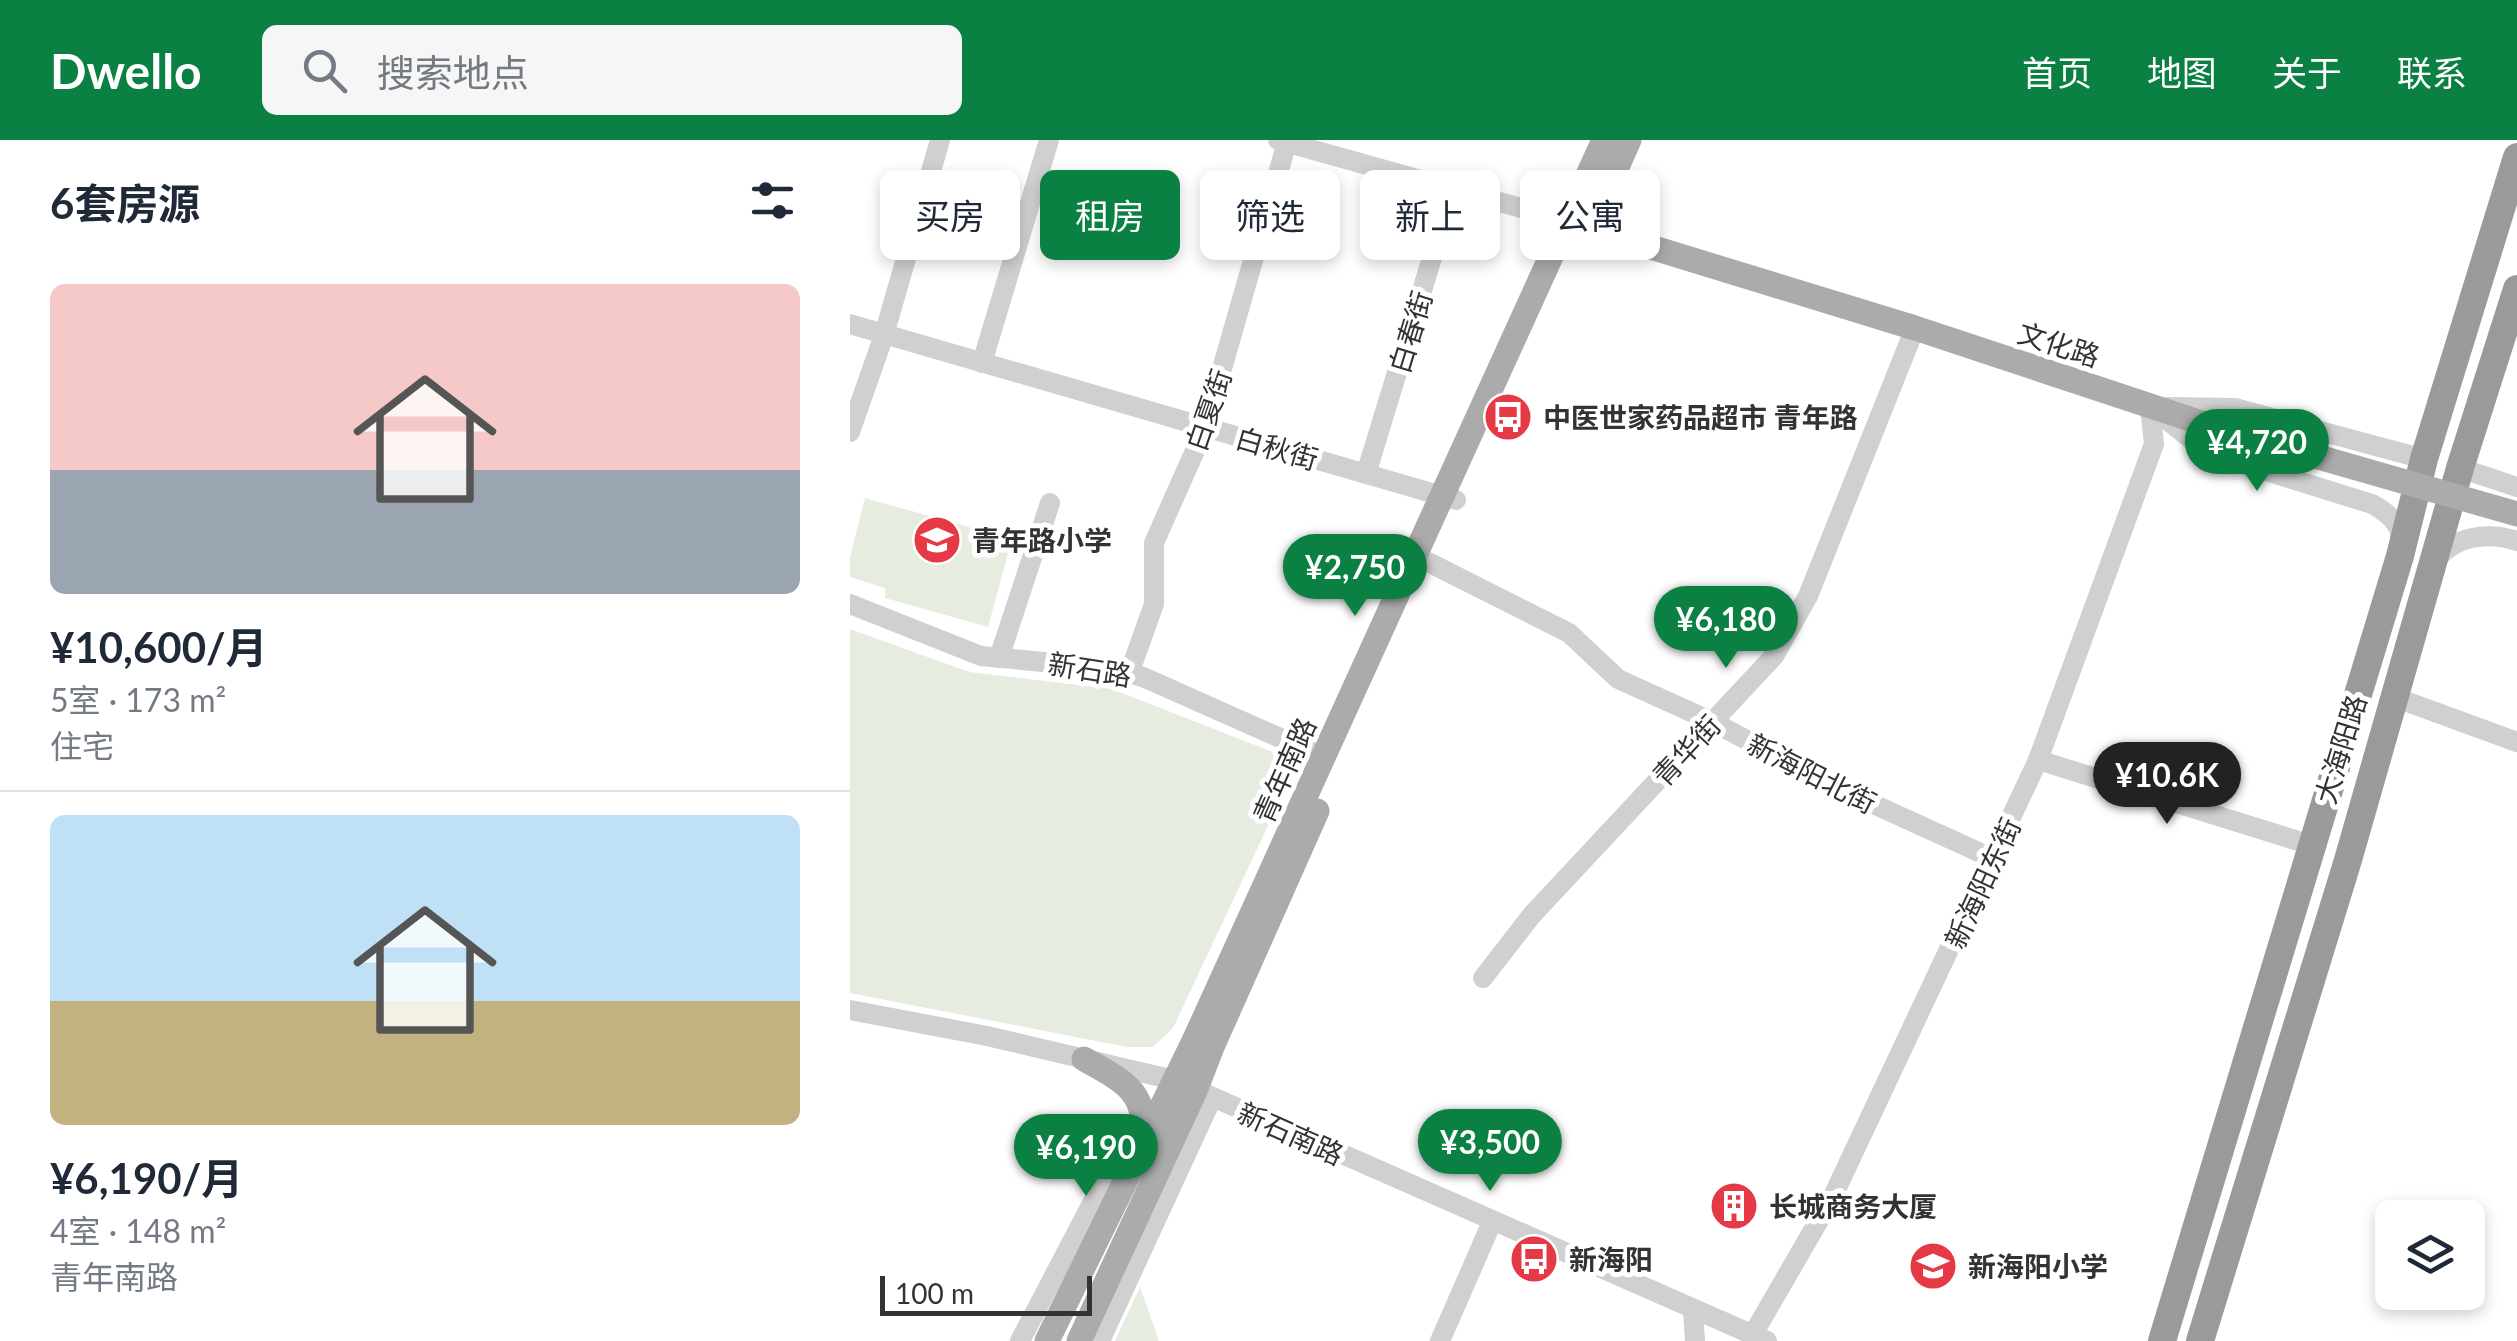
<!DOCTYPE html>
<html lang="zh">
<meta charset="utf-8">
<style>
body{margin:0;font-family:Lato,"Noto Sans SC",sans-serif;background:#f6f6f7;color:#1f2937;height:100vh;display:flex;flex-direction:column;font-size:38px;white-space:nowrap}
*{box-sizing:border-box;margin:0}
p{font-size:32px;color:#747a83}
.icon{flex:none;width:55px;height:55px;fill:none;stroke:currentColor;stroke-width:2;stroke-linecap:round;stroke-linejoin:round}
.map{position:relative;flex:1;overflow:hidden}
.drawer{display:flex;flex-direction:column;background:#fff;width:850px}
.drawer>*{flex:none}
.top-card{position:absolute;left:30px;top:30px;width:950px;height:90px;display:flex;gap:20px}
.controls{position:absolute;left:1525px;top:1060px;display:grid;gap:20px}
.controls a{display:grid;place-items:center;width:110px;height:110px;border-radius:15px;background:#fff;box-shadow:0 5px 15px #0003;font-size:50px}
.scale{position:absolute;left:30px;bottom:25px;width:212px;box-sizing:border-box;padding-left:10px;border:5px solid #333;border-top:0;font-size:28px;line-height:35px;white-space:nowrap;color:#333;-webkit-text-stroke:8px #fff;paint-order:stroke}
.price{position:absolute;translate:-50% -85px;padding:0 22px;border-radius:35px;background:#0b8043;color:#fff;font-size:32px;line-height:65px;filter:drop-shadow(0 2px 5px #0008)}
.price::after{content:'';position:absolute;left:50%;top:60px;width:30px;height:22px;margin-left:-15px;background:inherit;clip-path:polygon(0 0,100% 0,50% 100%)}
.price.active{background:#222;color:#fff}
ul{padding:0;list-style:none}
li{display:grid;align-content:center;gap:20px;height:530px;padding:0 50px}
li+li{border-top:2px solid #e0e1e3}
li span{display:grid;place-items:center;height:310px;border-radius:15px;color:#555}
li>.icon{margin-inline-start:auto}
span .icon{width:180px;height:180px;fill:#fffc;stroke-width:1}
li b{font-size:42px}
h2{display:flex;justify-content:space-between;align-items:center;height:120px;padding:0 50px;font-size:42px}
.pill{padding:0 35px;border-radius:15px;background:#fff;box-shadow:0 5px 15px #0003;font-size:35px;line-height:90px}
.pill.active{background:#0b8043;color:#fff}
header{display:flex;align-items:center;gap:60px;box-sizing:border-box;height:140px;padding:0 50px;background:#0b8043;color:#fff}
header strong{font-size:48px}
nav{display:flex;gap:55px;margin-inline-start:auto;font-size:35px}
.search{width:700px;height:90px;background:#f6f6f7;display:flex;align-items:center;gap:25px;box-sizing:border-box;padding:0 35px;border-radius:15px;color:#747a83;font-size:38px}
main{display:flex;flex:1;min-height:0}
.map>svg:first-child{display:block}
</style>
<header>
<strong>Dwello</strong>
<div class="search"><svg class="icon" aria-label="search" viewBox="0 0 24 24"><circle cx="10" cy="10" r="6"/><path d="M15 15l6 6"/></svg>搜索地点</div>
<nav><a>首页</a><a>地图</a><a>关于</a><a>联系</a></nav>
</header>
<main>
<section class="drawer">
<h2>6套房源<svg class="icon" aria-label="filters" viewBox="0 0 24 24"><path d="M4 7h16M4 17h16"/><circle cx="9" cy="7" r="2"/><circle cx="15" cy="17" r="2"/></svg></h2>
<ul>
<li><span style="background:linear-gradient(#f6c9c9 60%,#9aa5b1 0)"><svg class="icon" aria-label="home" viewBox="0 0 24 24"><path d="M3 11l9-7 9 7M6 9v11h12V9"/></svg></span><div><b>¥10,600/月</b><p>5室 · 173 m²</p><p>住宅</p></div></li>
<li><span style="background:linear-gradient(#bfe0f5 60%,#c2b280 0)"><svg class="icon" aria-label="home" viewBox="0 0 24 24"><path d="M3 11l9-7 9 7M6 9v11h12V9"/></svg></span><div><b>¥6,190/月</b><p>4室 · 148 m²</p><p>青年南路</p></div></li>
</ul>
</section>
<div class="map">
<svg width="1667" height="1201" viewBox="0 0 1667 1201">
<rect width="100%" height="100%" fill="#fff"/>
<!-- green -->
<g fill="#e6ecdf">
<path d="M15,358L162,399L138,487L35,458V448L0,437V417Z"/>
<path d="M0,489L119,532L262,549L448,622L323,888L303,907H277L0,853Z"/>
<path d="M290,1147L309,1201H265Z"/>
</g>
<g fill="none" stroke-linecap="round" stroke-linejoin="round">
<!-- minor -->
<g stroke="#d0d0d0" stroke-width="20">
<path d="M428,0L718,81"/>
<path d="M0,184L606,360"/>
<path d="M132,223L199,0"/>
<path d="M1317,267L1385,268L1574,319"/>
<path d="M1306,271L1358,313L1522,364C1538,373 1551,383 1552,403"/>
<path d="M0,292L34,195L90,0"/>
<path d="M1610,328L1667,347"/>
<path d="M516,334L603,49"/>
<path d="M578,422L719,493L768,539L863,582L977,643L1144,719"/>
<path d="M1584,423C1603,396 1637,391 1667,401"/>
<path d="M0,464L131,516L256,528L293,537L473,617"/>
<path d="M149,518L200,363"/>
<path d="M279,534L304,464V403L355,288L437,2"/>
<path d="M1544,557L1667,602"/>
<path d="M1188,620L1461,705"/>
<path d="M633,838L681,776L924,516L958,456L1065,188"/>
<path d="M0,870L137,896L324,940L917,1201"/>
<path d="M843,1170L845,1201"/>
<path d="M902,1196L983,1056L1188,620L1304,304L1300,267"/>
<path d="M170,1201L283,985L295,972"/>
<path d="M250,1201L362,958"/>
<path d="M590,1201L642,1082"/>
</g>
<!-- major -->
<g stroke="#ababab" stroke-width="25">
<path d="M719,82L1065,188L1367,288"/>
<path d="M725,101L756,52L779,0"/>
<path d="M234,919C271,940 299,951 292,999"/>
<path d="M197,1201L344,901L754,0"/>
<path d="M229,1201L345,951L362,907L467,671"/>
</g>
<!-- highway -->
<g stroke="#9a9a9a" stroke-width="28">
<path d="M1312,1201L1550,416L1574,319L1667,17"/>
<path d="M1350,1201L1498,720L1610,328L1667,149"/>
</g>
<!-- major-bridge -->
<path stroke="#ababab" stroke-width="25" d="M1367,288L1667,374"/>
</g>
<!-- icons -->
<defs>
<g id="bus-disc" transform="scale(2.5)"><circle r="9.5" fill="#e63946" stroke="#fff"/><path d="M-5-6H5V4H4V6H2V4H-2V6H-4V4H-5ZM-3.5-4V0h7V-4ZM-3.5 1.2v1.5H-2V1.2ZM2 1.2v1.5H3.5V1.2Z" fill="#fff"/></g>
<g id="school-disc" transform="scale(2.5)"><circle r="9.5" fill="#e63946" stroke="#fff"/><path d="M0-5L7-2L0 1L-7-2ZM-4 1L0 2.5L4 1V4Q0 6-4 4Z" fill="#fff"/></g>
<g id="building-disc" transform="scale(2.5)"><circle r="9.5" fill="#e63946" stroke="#fff"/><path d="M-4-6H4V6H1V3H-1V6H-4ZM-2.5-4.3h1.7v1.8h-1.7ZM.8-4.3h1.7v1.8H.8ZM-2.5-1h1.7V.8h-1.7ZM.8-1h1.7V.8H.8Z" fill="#fff"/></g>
</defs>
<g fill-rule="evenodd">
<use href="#bus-disc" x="658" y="277"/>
<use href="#school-disc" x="87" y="400"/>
<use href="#building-disc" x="884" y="1066"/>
<use href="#bus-disc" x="684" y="1119"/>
<use href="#school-disc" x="1083" y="1126"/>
</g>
<g text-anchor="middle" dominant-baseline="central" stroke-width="10" stroke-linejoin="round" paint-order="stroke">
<!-- street labels -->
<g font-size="28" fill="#333" stroke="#fff">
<text transform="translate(560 192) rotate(-73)">白春街</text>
<text transform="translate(1209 204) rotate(18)">文化路</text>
<text transform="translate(358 270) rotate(-71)">白夏街</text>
<text transform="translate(427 308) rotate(16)">白秋街</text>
<text transform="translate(240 529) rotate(9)">新石路</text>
<text transform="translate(1490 609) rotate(-73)">大海阳路</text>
<text transform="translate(836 610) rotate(-47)">青华街</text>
<text transform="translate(434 630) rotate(-66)">青年南路</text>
<text transform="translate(962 633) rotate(27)">新海阳北街</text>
<text transform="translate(1132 743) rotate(-65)">新海阳东街</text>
<text transform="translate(441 993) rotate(24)">新石南路</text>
</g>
<!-- poi labels -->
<g font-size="28" font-weight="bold" fill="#333" stroke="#fff" text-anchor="start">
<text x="693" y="277">中医世家药品超市 青年路</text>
<text x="122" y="400">青年路小学</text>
<text x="919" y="1066">长城商务大厦</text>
<text x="719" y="1119">新海阳</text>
<text x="1118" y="1126">新海阳小学</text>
</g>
</g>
</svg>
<div class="controls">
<a><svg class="icon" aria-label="layers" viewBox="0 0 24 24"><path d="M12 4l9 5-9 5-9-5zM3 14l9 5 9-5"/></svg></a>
</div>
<div class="scale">100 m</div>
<b class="price" style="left:1407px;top:354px">¥4,720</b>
<b class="price" style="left:505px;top:479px">¥2,750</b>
<b class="price" style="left:876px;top:531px">¥6,180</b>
<b class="price active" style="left:1317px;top:687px">¥10.6K</b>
<b class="price" style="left:640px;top:1054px">¥3,500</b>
<b class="price" style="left:236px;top:1059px">¥6,190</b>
<div class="top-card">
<a class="pill">买房</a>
<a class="pill active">租房</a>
<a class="pill">筛选</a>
<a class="pill">新上</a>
<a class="pill">公寓</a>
</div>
</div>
</main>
